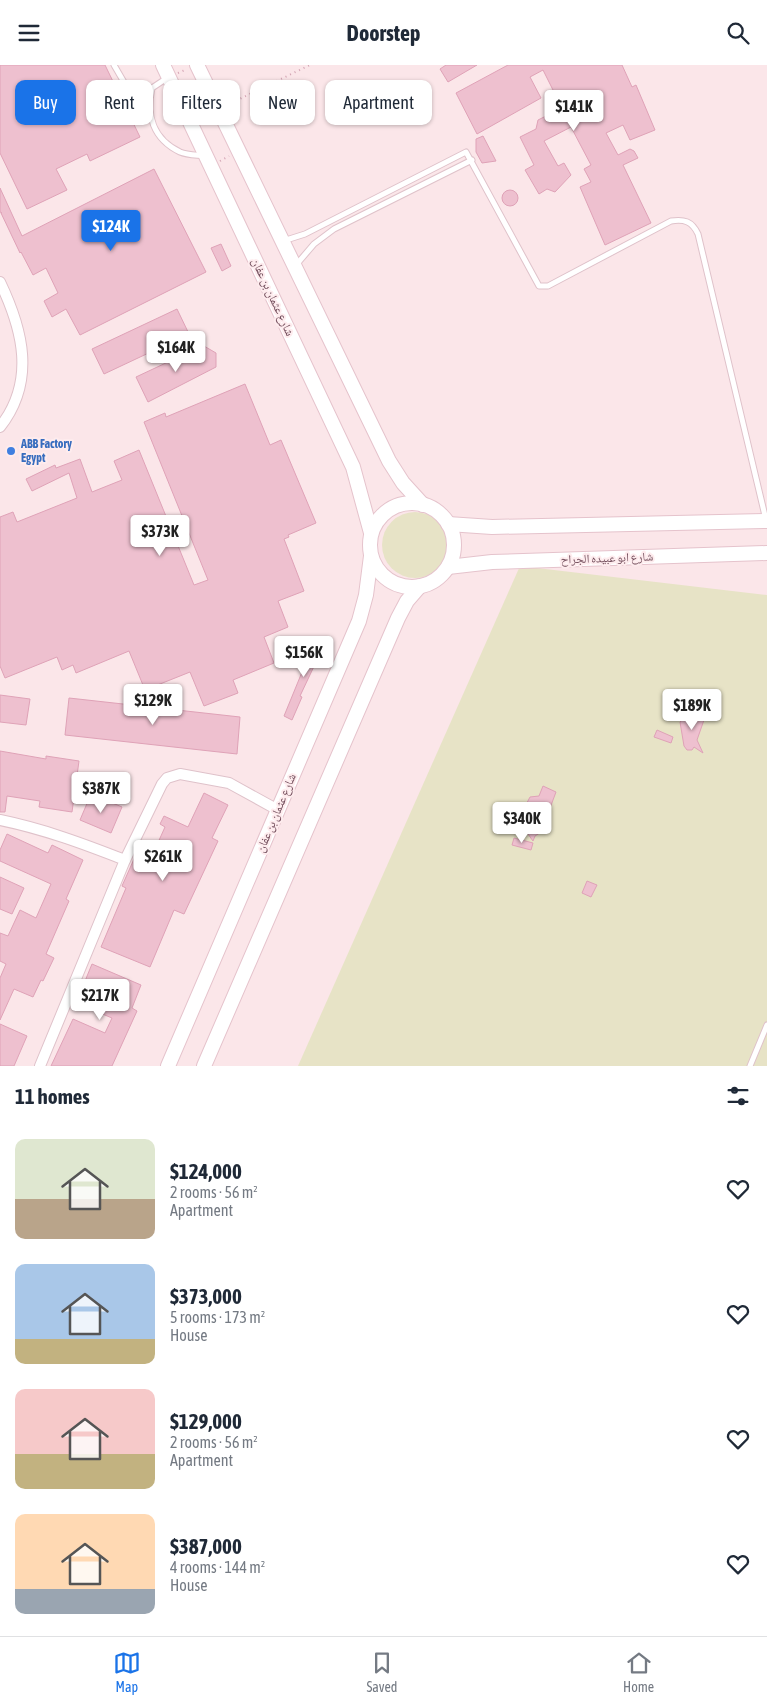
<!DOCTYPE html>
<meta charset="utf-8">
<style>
body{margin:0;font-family:"Asap Condensed","Noto Naskh Arabic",sans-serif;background:#f6f6f7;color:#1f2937;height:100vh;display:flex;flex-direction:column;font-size:19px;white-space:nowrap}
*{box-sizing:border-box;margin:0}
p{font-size:16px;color:#747a83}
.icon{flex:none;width:28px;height:28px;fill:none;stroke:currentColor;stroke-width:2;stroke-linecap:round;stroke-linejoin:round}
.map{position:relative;height:1001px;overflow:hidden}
.panel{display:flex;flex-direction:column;background:#fff;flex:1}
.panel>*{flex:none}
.banner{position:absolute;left:15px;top:15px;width:500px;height:45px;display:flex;gap:10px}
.price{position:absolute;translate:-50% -42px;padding:0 11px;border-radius:5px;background:#fff;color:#222;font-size:16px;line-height:32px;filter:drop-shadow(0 1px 2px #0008)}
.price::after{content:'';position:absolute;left:50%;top:30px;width:15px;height:11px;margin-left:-8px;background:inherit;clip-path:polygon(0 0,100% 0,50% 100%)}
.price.selected{background:#1a73e8;color:#fff}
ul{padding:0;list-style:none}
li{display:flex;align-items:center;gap:15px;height:125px;padding:0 15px}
li span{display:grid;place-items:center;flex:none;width:140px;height:100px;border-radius:10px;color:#555}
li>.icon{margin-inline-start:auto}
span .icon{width:60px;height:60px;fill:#fffc;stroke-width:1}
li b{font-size:21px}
h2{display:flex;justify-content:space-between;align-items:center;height:60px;padding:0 15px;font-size:21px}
.tag{padding:0 18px;border-radius:10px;background:#fff;box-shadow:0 1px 4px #0004;font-size:18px;line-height:45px}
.tag.selected{background:#1a73e8;color:#fff}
header{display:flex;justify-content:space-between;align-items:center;height:65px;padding:0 15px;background:#fff;font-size:22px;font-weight:700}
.tab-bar{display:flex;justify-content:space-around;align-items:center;height:70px;border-top:1px solid #e0e1e3;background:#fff;font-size:14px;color:#747a83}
.tab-bar a{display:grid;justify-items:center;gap:2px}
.tab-bar .selected{color:#1a73e8}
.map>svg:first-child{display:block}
</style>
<header><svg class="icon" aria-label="menu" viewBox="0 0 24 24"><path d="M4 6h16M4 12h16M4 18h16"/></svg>Doorstep<svg class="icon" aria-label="search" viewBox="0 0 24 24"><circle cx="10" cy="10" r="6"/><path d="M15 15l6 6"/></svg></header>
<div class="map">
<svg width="767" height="1001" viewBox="0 0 767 1001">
<rect width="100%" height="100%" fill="#fbe6e9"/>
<!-- green -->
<g fill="#e7e3c6">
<circle cx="415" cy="480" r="33"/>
<path d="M520,501L767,530V1001H298Z"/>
</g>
<!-- building -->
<g fill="#eec0cf" stroke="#dfa2b7">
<path d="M0,0H105L140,72L90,96L87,89L56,104L67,125L27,144L0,88Z"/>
<path d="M446,0H477L448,17L440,4Z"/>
<path d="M508,0H622L632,22L636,20L655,65L630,75L623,60L606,68L618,90L630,84L634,86L638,93L623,100L651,158L605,180L580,122L591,117L584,104L591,100L571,62L544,76L558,101L564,98L571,110L555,127L547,124L539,129L525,105L534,100L520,72L536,64L538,55L562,43L543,5L530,12L541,33L477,69L456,28Z"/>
<path d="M483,71L496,96L482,98L476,87V74Z"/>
<path d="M154,104L206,207L80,270L66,244L52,252L44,236L58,228L46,203L33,210L21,187L20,188L1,148H2L0,147V123L22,171Z"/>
<circle cx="510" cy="133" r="8"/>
<path d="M221,179L231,201L222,206L211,183Z"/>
<path d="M177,244L189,269L104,309L92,284Z"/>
<path d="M204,281L216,288V302L148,337L136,312L185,289L187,292Z"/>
<path d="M245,319L270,380L281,375L316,458L288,470L289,472L284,474L304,526L278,536L288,562L264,572L274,598L233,615L238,628L204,641L190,607L145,625L129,586L76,608L73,600L62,605L57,592L5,613L0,601V452L13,447L17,457L77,433L69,408L32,426L26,414L55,400L56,403L80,394L92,427L122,415L114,396L139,385L194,520L208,515L144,357L165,348L166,352Z"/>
<path d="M316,573L325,578L300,631L302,632L292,655L284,651Z"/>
<path d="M0,630L30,634L26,660L0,657Z"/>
<path d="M69,633L240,652L237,689L65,670Z"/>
<path d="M691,647L705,652L697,675L703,688L694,682L692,685H687L684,681L680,657Z"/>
<path d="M657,665L673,672L671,678L654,672Z"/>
<path d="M0,686L46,694V691L79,696L72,747L39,742L40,736L7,731L5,747H0Z"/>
<path d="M543,721L556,727L541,767L535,771L533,776L518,755L530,732L539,731Z"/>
<path d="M204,728L228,740L212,773L218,776L184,849L174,845L150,902L101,882L126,823L122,821L142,776L156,782L165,762L160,759L164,751L188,762Z"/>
<path d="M91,729L122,742L111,768L80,755Z"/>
<path d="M7,769L48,788L52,780L83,795L66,834L69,836L46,889L54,893L43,916L41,915L33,932L14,924L0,955V913L6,899L0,896V868L8,871L20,845L36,853L51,819L0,796V785Z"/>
<path d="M514,773L533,778L531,785L512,780Z"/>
<path d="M0,812L24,823L12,849L0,844Z"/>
<path d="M587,816L597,820L591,832L582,828Z"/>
<path d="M92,899L141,920L132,943L137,946L112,1001H51L73,954L105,968L112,953L76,938Z"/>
<path d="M0,959L27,971L14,1001H0Z"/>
</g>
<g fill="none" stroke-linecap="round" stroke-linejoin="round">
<!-- lane casing -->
<g stroke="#dfc2ca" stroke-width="7">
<g id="lane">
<path d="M114,0L132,31L148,40"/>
<path d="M167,13L152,23C146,50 153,74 180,87C187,90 196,90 204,91"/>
<path d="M283,176L305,169L466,87L539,221H548L671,156C684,154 692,156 698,169L766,455"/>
<path d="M296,200L314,179L334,164L472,95"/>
<path d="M750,1001L767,960"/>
</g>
</g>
<!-- street casing -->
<g stroke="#dfc2ca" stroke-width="12">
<g id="street">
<path d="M0,217C23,265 36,316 0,362"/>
<path d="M0,755C44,764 84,779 125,795L40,1001"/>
<path d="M125,795L162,719L167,713L180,709L229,718L278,745"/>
</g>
</g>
<!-- secondary casing -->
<g stroke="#e5c3cc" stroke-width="16">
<g id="secondary">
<path d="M163,0L353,402L371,468"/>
<path d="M197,0L389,396L403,418L423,440"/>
<circle cx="412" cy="480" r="42"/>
<path d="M448,459L492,462L767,456"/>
<path d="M448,502L492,497L767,488"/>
<path d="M168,1001L359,556L366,530L371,491"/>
<path d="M204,1001L398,553L407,536L420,521"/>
</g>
</g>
<!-- path -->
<g stroke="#d3a3b3" stroke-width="2" stroke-dasharray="1 4" stroke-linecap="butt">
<path d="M178,8L187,4"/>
<path d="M227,40L310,0"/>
<path d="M220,96L229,91"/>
</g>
<!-- lane -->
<use href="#lane" stroke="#fff" stroke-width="5"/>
<!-- street -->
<use href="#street" stroke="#fff" stroke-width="10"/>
<!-- secondary -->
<use href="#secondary" stroke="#fff" stroke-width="14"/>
</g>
<!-- markers -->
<circle fill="#3f7fe0" stroke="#feecee" stroke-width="2" cx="11" cy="386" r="5"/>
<g text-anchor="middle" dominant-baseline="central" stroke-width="4" stroke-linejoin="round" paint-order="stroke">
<!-- street labels -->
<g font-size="12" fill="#724d5b" stroke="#feecee">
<text transform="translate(273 232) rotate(65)">شارع عثمان بن عفان</text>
<text transform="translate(607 493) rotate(-2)">شارع ابو عبيده الجراح</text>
<text transform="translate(276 748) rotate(-67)">شارع عثمان بن عفان</text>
</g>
<!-- shop labels -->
<g font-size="12" font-weight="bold" fill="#366cbe" stroke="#feecee" text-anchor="start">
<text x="21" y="379">ABB Factory<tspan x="21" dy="14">Egypt</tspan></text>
</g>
</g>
</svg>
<b class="price" style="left:574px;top:67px">$141K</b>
<b class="price selected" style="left:111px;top:187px">$124K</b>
<b class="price" style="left:176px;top:308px">$164K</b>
<b class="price" style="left:160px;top:492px">$373K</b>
<b class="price" style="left:304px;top:613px">$156K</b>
<b class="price" style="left:153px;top:661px">$129K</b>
<b class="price" style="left:692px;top:666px">$189K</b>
<b class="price" style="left:101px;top:749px">$387K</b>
<b class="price" style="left:522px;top:779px">$340K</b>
<b class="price" style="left:163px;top:817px">$261K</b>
<b class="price" style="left:100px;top:956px">$217K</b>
<div class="banner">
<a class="tag selected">Buy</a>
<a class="tag">Rent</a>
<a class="tag">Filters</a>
<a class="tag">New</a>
<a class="tag">Apartment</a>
</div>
</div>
<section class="panel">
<h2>11 homes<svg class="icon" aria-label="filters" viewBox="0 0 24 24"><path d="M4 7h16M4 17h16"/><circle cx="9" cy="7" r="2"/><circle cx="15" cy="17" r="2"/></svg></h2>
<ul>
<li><span style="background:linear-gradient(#dfe7d0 60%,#b9a48a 0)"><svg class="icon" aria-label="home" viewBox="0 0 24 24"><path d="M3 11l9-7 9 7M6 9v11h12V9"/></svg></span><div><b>$124,000</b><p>2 rooms · 56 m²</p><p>Apartment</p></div><svg class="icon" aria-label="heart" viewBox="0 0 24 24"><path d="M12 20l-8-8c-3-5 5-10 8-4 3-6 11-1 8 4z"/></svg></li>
<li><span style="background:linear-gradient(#a9c7e8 75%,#c2b280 0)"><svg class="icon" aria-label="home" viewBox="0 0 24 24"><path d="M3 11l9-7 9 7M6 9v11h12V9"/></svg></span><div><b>$373,000</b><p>5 rooms · 173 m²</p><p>House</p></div><svg class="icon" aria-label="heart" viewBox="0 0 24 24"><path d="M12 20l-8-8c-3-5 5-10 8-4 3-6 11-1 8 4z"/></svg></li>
<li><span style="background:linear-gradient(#f6c9c9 65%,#c2b280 0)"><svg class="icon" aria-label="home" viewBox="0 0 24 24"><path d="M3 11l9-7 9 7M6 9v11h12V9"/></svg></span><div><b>$129,000</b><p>2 rooms · 56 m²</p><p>Apartment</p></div><svg class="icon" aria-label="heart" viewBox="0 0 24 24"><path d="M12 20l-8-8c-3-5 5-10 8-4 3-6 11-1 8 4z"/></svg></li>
<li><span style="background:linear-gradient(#ffd9b3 75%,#9aa5b1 0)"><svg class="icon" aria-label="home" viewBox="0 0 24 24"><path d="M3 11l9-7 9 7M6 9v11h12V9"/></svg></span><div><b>$387,000</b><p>4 rooms · 144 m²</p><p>House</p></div><svg class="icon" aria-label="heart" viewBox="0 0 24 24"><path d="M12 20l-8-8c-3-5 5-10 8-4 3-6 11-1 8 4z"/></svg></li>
</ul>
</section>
<nav class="tab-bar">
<a class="selected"><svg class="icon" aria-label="map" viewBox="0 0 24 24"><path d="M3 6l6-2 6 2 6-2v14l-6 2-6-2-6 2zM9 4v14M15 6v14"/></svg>Map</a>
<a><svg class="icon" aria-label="saved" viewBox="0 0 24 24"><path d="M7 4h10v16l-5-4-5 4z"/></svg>Saved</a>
<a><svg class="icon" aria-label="home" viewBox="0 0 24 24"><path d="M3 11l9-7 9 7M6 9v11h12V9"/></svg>Home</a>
</nav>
